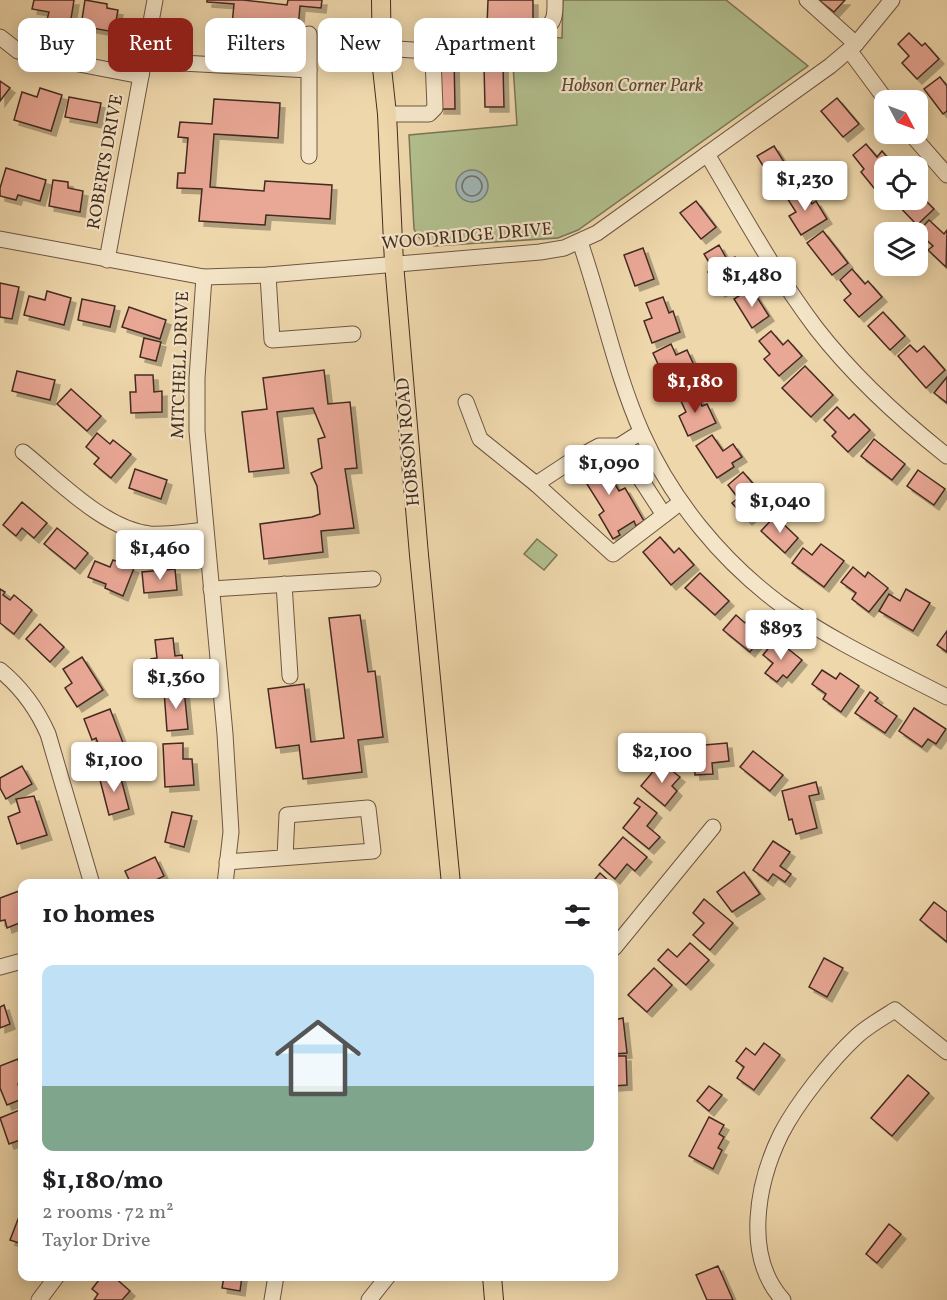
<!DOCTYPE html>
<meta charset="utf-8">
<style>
body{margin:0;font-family:Vollkorn,serif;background:#f2f2f2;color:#202124;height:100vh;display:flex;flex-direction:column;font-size:22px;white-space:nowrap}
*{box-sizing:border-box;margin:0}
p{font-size:20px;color:#757577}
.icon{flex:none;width:33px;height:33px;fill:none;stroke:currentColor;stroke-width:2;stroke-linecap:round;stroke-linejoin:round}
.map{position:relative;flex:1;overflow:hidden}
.details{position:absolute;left:18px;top:879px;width:600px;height:402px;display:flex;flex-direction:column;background:#fff;border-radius:12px;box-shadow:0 3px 15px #0003}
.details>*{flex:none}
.banner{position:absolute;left:18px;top:18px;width:600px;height:54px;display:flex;gap:12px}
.needle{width:39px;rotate:131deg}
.tools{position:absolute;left:874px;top:90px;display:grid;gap:12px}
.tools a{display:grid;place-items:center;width:54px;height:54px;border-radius:12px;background:#fff;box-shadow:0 3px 15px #0003;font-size:30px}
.price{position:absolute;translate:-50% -51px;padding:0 14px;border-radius:6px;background:#fff;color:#222;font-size:20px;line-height:39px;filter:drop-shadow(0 2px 3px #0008)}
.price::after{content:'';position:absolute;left:50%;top:36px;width:18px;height:14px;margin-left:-9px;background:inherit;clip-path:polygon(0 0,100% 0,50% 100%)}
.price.on{background:#8f2418;color:#fff}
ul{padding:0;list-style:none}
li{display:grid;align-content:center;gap:12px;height:318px;padding:0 24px}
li+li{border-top:2px solid #e0e0e0}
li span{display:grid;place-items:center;height:186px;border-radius:12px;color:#555}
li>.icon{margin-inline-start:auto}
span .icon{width:108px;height:108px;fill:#fffc;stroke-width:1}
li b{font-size:26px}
h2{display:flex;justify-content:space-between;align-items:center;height:72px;padding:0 24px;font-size:26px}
.chip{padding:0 21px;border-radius:12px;background:#fff;box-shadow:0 3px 15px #0003;font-size:21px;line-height:54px}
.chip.on{background:#8f2418;color:#fff}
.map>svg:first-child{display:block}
</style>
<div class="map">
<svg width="947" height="1300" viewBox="0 0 947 1300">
<defs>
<filter id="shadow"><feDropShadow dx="5" dy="5" stdDeviation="0" flood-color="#0004"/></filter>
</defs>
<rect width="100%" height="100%" fill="#eed7ab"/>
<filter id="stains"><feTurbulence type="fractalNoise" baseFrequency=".00333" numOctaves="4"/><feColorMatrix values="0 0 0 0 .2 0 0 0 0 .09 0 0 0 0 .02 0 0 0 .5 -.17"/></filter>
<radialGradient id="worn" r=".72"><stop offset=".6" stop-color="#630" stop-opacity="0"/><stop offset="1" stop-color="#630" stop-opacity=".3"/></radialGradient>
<!-- green -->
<g fill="#b2bf8e" stroke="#7b7557" stroke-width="1.5">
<path d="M563,0H726L808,66L578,230L558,238L434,246C423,244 419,239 414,229L409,135L517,125L511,35L562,38Z"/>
<path d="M537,539L557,555L544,570L524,554Z"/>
</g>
<!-- water -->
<circle fill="#9fb6b5" stroke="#7b7e79" stroke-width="1.5" cx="472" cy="186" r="16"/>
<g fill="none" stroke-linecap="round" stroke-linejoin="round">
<!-- shore -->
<circle stroke="#72706a" stroke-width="1.5" cx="472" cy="186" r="10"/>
</g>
<!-- building -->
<g fill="#e9a795" stroke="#442b20" stroke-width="1.5" filter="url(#shadow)">
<path d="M34,0H74L70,25L47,20L49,12L32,9Z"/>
<path d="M85,0L107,4V8L118,10L114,32L81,26Z"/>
<path d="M207,0H243L287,5L288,0H322L321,8L300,6L297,41L231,35L234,4L207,2Z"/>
<path d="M488,0H533V25L487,26Z"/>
<path d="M819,0H845L834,12Z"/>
<path d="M909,33L922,46L925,43L939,59L917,79L902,63L909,56L898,44Z"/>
<path d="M454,54L455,109H439L438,55Z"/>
<path d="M503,65L504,107H485L484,66Z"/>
<path d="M940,77L947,86V111L943,114L924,89Z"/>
<path d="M0,81L10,88L0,101Z"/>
<path d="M40,88L62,95L51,131L14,120L22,92L37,97Z"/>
<path d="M69,97L101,103L97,123L65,117Z"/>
<path d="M837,98L859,124L843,137L821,111Z"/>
<path d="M214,99L280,103L278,138L214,134L210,187L264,191L265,181L332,185L330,219L266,215L265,225L199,221L202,189L177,188L178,173H185L188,138L178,137L180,122L212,124Z"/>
<path d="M866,144L877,157L882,151L895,166H885V179L874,188L861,172L864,169L853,155Z"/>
<path d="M774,146L791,173L774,184L757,156Z"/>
<path d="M6,168L46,180L40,201L18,195L16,200L0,196V188Z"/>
<path d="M53,180L68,182V188L83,191L80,212L49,206Z"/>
<path d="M802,188L812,204L816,201L827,219L801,235L789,216L796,212L787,198Z"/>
<path d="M918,193L934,209L917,225L893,200H918Z"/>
<path d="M696,201L716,227L701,239L680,213Z"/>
<path d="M929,220L944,234L947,230L946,267L928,250L933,246L918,232Z"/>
<path d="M823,231L848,263L832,275L807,243Z"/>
<path d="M719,245L728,261L735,257L746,276L720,292L708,272L713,269L704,254Z"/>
<path d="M643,248L654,279L635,286L624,255Z"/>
<path d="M852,269L865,284L868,281L882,297L859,317L844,300L851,294L840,280Z"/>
<path d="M0,283L19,287L12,319L0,317Z"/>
<path d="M751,288L769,316L752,328L734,299Z"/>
<path d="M47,291L71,298L64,325L24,315L29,296L45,300Z"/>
<path d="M663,297L669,313L673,311L680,332L652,343L644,321L652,318L646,303Z"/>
<path d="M82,299L115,306L110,327L78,320Z"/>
<path d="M129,307L166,320L160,339L122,327Z"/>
<path d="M883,312L905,336L890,350L868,326Z"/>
<path d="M771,331L783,345L788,340L802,356L779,376L764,359L770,354L759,341Z"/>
<path d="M144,338L161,342L156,361L140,357Z"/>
<path d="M671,344L676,355L687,350L699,376L670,390L653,353Z"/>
<path d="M910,345L917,352L924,346L945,370L926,388L898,356Z"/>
<path d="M805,366L833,395L811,417L782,388Z"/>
<path d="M324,370L328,404L350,402L357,468L345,469L354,528L321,531L323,552L264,559L260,524L312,517L320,514L317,486L311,473L322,468L318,439L325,437L313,408L277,412L284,468L249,472L242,412L267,409L263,378Z"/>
<path d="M17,371L55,380L50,400L12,391Z"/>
<path d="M135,375H153L154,392L162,391V412L131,413L130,392H136Z"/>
<path d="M947,377V403L934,393Z"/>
<path d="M71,389L101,416L87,431L57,404Z"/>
<path d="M695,390L702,406L707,404L716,423L688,436L679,416L686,412L679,397Z"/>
<path d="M837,407L849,419L854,414L870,430L848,452L832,436L836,432L824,420Z"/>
<path d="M97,433L110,444L113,440L131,454L111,478L94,464L99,458L86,447Z"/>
<path d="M712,435L723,451L733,444L742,457L732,463L734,467L717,478L696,446Z"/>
<path d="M874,439L905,464L892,480L861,456Z"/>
<path d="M596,452L619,491L625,488L644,521L636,526L634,521L618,531L620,535L613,539L599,515L604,511L575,465Z"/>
<path d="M135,469L167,480L161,499L129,488Z"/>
<path d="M918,470L945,489L934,505L907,486Z"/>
<path d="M743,472L769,502L747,520L732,503L738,498L728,485Z"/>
<path d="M22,502L47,523L34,538L22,528L16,536L3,525Z"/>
<path d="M775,516L798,538L785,553L761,531Z"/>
<path d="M57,528L88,553L75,569L44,544Z"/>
<path d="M660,537L674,553L679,548L694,565L671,585L643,552Z"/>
<path d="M821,544L844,561L824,587L792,563L803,548L812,555Z"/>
<path d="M113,560L134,568L123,596L105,588L106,584L88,577L95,561L110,567Z"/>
<path d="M853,567L865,577L868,572L888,588L869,612L852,599L856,593L841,582Z"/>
<path d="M175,569L177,590L144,593L142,572Z"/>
<path d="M700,573L729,601L715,615L685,588Z"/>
<path d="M0,589L5,592L3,595L10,600L14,595L32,610L14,634L0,623Z"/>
<path d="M906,589L930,603L913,631L879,611L889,594L900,601Z"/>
<path d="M360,615L368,672L375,671L383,737L358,740L362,772L303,779L299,745L276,748L268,689L304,684L311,742L344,738L329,618Z"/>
<path d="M736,615L745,623L750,616L767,630L750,652L723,630Z"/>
<path d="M40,624L64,647L50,662L26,639Z"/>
<path d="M947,631V652L937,645Z"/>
<path d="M173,638L175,656L182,655L185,677L153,681L151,659L157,658L155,640Z"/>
<path d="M776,639L802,660L787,678L783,675L777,682L765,673L773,663L763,655Z"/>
<path d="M82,657L103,690L77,707L65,688L72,683L63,669Z"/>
<path d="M822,670L836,679L840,673L859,686L841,712L823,699L826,694L812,684Z"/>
<path d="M184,689L188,729L167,731L164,691Z"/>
<path d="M870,692L878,698L875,701L897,716L885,733L855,713Z"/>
<path d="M914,708L946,729L936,744L928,739L922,747L899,731Z"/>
<path d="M110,709L125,748L103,757L96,738L92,740L84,719Z"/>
<path d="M183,743V759H192L194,785L165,787L163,744Z"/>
<path d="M727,743L729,761L712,763L713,774L695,775L693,746Z"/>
<path d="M753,751L783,775L770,791L740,767Z"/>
<path d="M661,762L680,777L672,786L677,791L665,806L641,786Z"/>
<path d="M22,766L32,784L6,799L0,788V778Z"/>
<path d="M119,771L129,809L109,815L99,776Z"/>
<path d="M816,782L819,794L809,796L817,828L796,834L792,819L789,820L782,791Z"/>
<path d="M34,796L47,835L17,844L8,817L20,812L16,799Z"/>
<path d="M638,798L657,813L647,826L660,837L649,849L623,828L640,807L634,803Z"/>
<path d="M172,812L192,816L184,847L165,842Z"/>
<path d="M623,837L647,857L635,871L627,864L615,879L599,865Z"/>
<path d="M773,841L790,852L780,866L791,874L785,882L773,874L768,881L753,870Z"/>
<path d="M155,857L164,876L148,884H131L125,871Z"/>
<path d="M744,872L760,894L732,912L717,892Z"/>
<path d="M600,873L612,884H591Z"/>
<path d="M19,891L22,901V922L7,928L5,920L0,921V898Z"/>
<path d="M704,899L733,923L710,950L693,935L704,923L693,913Z"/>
<path d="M934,902L947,912V942L920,920Z"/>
<path d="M690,943L709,960L686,985L658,960L668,949L677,957Z"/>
<path d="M824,958L843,968L827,997L809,987Z"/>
<path d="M654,968L672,985L647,1012L628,995Z"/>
<path d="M4,1005L10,1024L0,1028V1007Z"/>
<path d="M623,1018L627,1053L614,1054V1020Z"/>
<path d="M764,1043L780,1055L754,1090L737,1078L744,1067L736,1061L746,1048L755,1055Z"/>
<path d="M614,1056H626L627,1085L614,1086Z"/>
<path d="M18,1059L22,1070V1082L18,1084L22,1099L7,1105L0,1088V1066Z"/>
<path d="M908,1075L929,1093L892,1136L871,1118Z"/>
<path d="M709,1086L722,1095L709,1111L697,1101Z"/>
<path d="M22,1109V1146L20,1140L9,1144L0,1118Z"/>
<path d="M709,1117L724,1125L719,1134L724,1137L718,1148L722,1150L713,1169L689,1156Z"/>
<path d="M22,1209V1244L10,1240Z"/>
<path d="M889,1224L901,1234L877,1263L866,1254Z"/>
<path d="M718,1266L733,1300H707L696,1275Z"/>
<path d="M102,1276H113L130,1291L122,1300H94L98,1294L92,1289Z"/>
<path d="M217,1276H242L240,1291L222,1288L224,1277Z"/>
</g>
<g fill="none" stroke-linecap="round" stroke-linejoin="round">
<!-- minor casing -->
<g stroke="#6e5643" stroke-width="17">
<g id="minor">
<path d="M807,0L856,44"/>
<path d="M473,27L544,28C556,24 555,11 555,0"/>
<path d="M309,34V70"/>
<path d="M0,37L18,51L27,54L141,76"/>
<path d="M382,48L428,51L433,58L435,108L429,114H387"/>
<path d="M849,50L886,100"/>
<path d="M144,61L309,70V156"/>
<path d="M911,134L947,175"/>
<path d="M707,154C742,213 775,274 816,328C854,377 899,418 947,456"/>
<path d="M0,239L204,277L268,275L540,252L564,248L597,233L830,66L856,44L892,0"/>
<path d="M580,242C602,305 615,372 642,433C672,500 721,560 780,604C832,641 891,668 947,697"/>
<path d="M107,260L155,0"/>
<path d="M268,275L272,340L353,334"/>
<path d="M204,277L197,378V431L225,734L231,832L225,884"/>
<path d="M466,402L480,439L536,484"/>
<path d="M641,432L619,446H599L571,461L536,484L613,554L681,502"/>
<path d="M619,446L664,515"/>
<path d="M23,452C58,480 104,529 150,534C168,535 187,532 205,530"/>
<path d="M284,584L290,676"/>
<path d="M211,589L373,579"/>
<path d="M0,670C22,688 37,709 48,734L92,884"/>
<path d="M227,862L373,851L368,808L287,815L285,857"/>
<path d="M614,948L713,827"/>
<path d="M0,967L22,961"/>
<path d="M39,1300L57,1276"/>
<path d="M272,1300L276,1276"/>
<path d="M369,1300L388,1276"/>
<path d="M783,1300C743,1256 757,1183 781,1134C797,1103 831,1060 857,1036C868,1026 882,1018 895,1010L947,1052"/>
</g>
</g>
<!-- major casing -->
<g stroke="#442b20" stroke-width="20">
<g id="major">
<path d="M381,0L382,68L387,114L394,263L419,555L451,884"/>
<path d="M492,1276L494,1300"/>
</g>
</g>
<!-- minor -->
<use href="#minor" stroke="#f4e5c8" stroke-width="15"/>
<!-- major -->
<use href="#major" stroke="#eed7ab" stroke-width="18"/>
</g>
<g text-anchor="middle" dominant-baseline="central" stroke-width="4.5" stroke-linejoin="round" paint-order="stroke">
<!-- park labels -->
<g font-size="18" font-style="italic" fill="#5a4936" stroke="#f4e5c8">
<text x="632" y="86">Hobson Corner Park</text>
</g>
<!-- street labels -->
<g font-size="18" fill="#442b20" stroke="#f4e5c8">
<text transform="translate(106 162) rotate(-80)">ROBERTS DRIVE</text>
<text transform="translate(467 237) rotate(-5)">WOODRIDGE DRIVE</text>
<text transform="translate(181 365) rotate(-88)">MITCHELL DRIVE</text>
<text transform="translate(409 442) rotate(-95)">HOBSON ROAD</text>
</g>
</g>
<rect width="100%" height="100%" filter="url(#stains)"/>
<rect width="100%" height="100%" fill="url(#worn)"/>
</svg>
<div class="tools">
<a><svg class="needle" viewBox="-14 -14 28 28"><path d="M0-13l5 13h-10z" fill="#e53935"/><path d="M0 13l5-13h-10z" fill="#757577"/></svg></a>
<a><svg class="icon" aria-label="locate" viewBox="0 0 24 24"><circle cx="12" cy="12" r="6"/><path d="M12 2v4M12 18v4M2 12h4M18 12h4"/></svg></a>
<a><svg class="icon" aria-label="layers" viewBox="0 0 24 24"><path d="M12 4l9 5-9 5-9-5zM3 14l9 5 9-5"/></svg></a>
</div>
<b class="price" style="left:805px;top:212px">$1,230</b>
<b class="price" style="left:752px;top:308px">$1,480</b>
<b class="price on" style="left:695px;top:414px">$1,180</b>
<b class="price" style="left:609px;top:496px">$1,090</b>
<b class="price" style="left:780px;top:534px">$1,040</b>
<b class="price" style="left:160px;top:581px">$1,460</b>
<b class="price" style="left:781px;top:661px">$893</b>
<b class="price" style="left:176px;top:710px">$1,360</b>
<b class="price" style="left:662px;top:784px">$2,100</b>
<b class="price" style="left:114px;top:793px">$1,100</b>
<div class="banner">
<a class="chip">Buy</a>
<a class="chip on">Rent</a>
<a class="chip">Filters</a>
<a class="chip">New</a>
<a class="chip">Apartment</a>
</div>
<section class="details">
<h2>10 homes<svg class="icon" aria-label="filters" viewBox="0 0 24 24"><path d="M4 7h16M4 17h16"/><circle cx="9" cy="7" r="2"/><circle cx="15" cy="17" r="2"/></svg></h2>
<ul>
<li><span style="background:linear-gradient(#bfe0f5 65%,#7fa58c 0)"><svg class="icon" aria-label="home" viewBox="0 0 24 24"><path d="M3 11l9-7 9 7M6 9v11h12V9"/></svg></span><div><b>$1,180/mo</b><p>2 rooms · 72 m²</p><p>Taylor Drive</p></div></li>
</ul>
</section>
</div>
